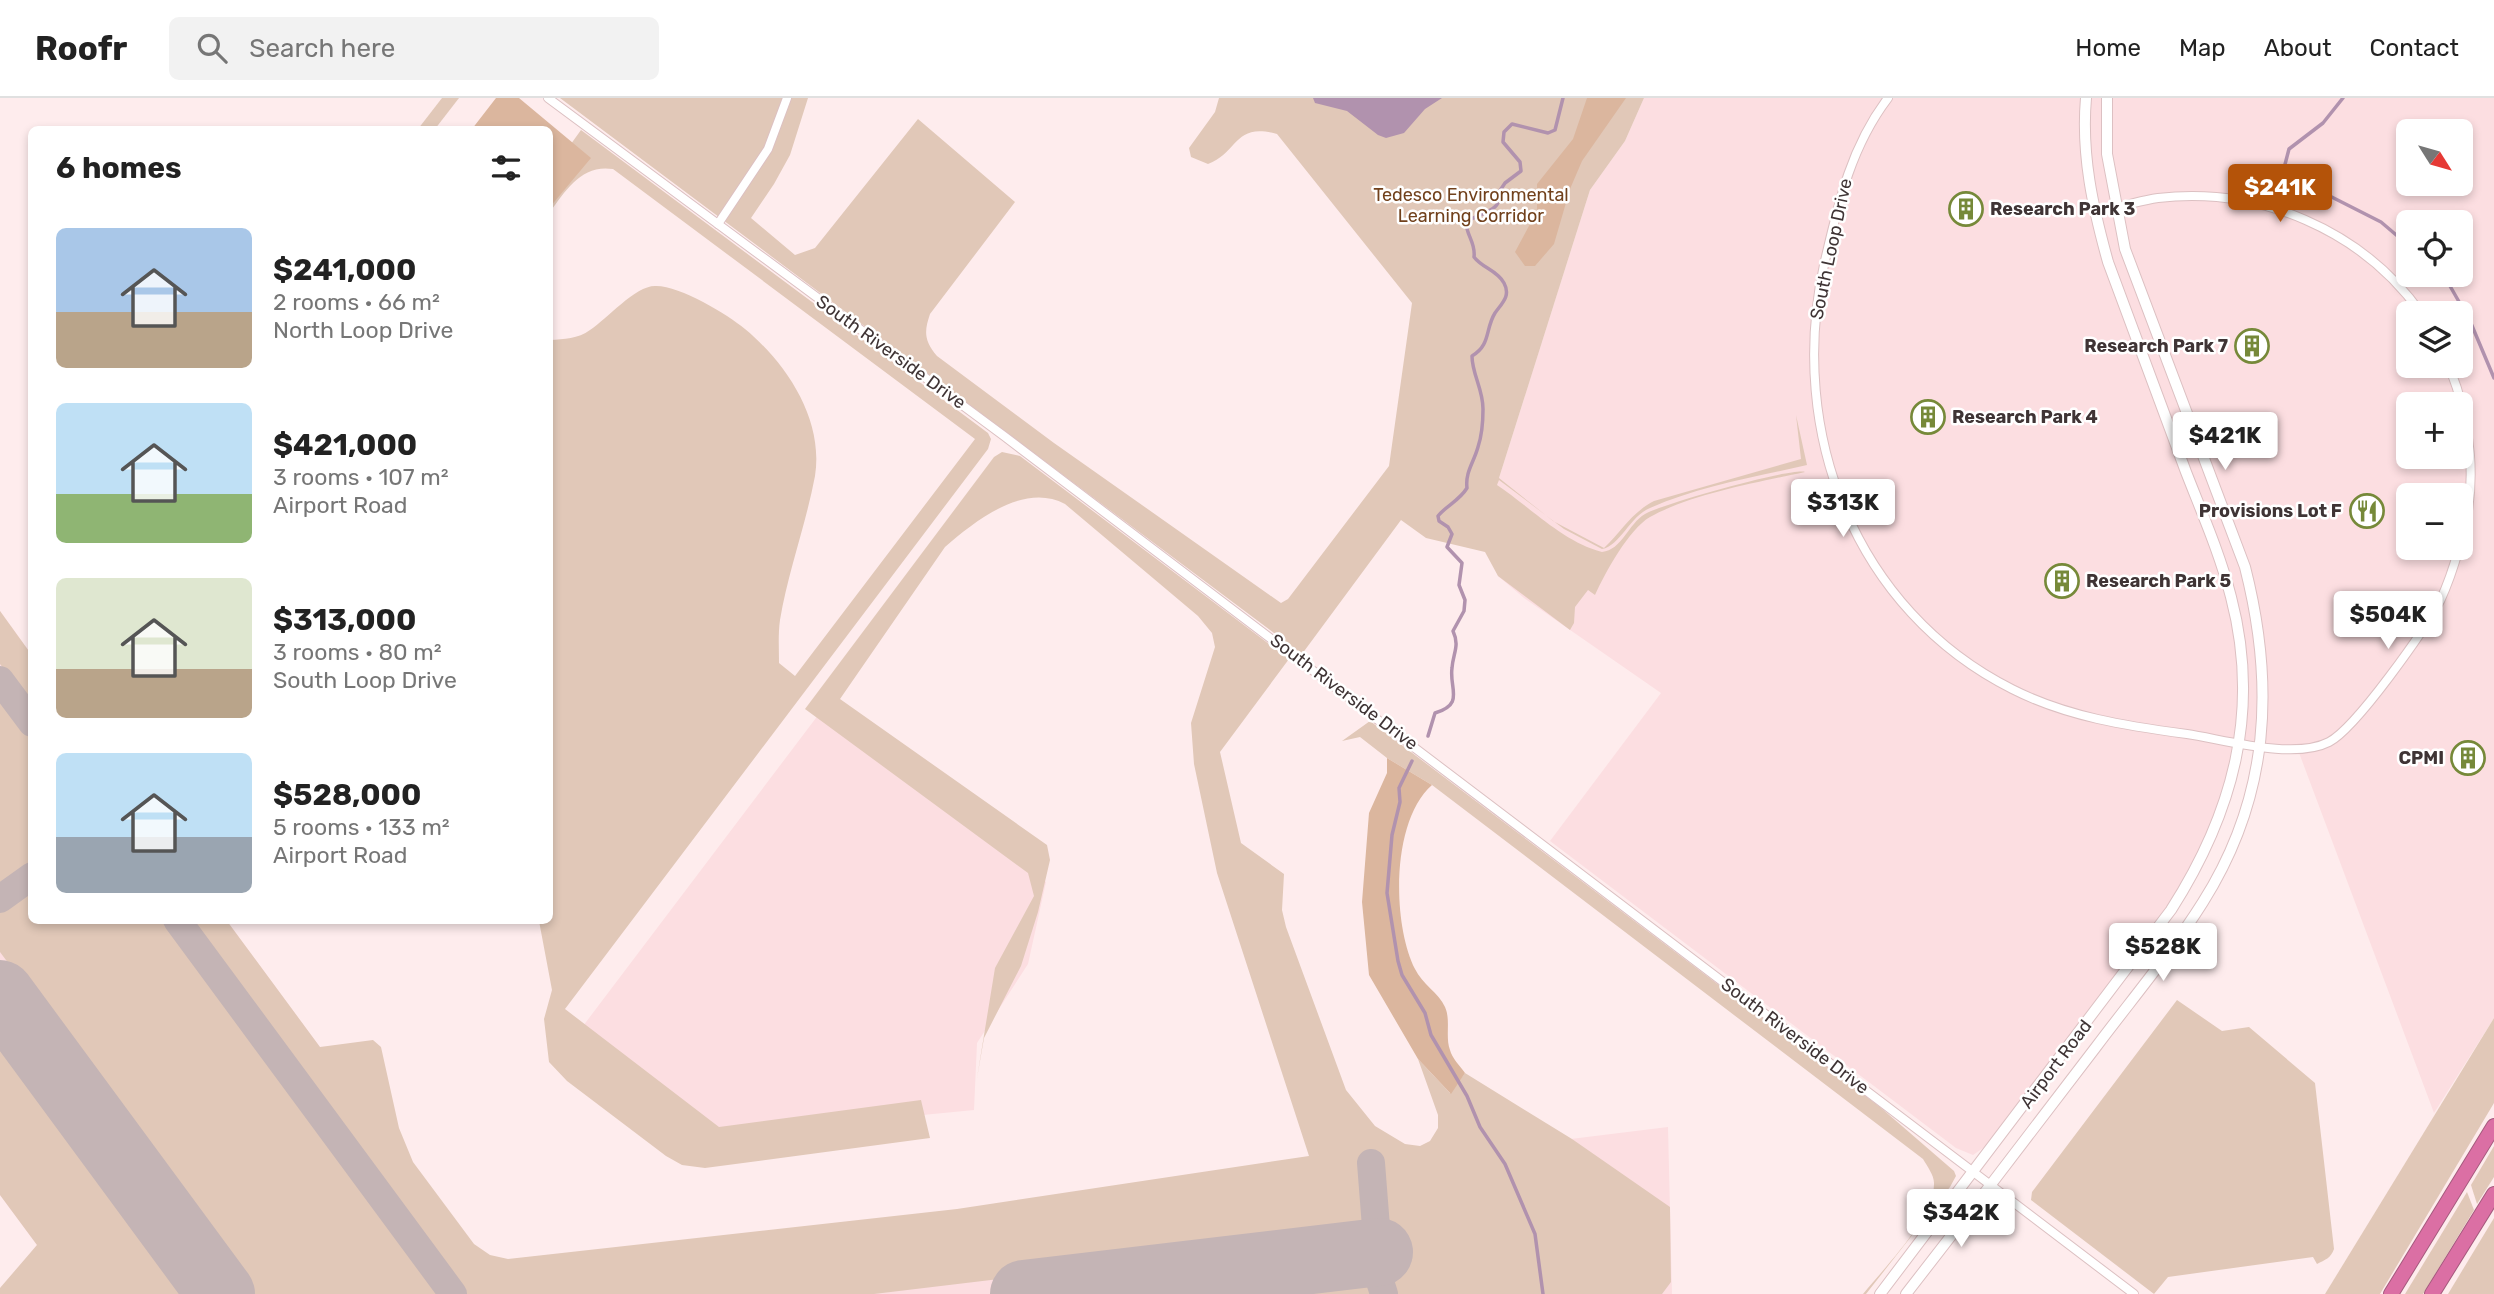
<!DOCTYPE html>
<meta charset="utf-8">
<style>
body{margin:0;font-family:Rubik,sans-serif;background:#f2f2f2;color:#222;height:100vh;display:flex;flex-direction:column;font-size:26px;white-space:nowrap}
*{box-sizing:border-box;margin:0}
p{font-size:23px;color:#767676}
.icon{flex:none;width:38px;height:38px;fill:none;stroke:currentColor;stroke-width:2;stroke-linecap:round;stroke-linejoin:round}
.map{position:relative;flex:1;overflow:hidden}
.sheet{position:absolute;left:28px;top:28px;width:525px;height:798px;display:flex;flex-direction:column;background:#fff;border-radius:10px;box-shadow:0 4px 10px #0003}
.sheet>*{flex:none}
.needle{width:46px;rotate:127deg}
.fabs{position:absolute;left:2396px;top:21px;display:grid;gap:14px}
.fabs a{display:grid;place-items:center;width:77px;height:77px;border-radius:10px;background:#fff;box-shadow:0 4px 10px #0003;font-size:35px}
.price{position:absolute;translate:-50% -60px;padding:0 16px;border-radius:7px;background:#fff;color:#222;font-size:23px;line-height:46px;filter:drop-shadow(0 2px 4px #0008)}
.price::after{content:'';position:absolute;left:50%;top:42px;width:21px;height:16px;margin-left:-10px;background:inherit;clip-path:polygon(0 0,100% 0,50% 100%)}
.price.active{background:#b45309;color:#fff}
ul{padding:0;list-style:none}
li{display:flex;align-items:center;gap:21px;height:175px;padding:0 28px}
li span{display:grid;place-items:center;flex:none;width:196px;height:140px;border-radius:10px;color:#555}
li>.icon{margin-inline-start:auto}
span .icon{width:84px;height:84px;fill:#fffc;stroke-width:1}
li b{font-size:30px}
h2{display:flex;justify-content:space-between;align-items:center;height:84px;padding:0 28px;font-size:30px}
header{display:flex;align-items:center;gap:42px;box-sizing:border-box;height:98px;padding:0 35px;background:#fff;border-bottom:2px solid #e0e0e0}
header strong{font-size:33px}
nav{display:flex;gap:38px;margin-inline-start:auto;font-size:24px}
.search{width:490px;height:63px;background:#f2f2f2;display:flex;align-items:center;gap:18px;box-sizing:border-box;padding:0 24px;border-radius:10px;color:#767676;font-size:26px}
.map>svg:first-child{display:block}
</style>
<header>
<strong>Roofr</strong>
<div class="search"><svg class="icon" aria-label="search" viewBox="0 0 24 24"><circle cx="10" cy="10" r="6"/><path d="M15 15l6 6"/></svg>Search here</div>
<nav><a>Home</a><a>Map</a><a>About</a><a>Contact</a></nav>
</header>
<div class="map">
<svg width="2494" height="1196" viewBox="0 0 2494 1196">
<rect width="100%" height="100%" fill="#feeced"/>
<!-- built -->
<g fill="#fcdee1" fill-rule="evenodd">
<path d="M1644,0H2494V920L2434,1015L2298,652L2239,646L2197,770L1986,1048L1973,1057L1956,1050L1550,743L1661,595L1524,500L1498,478L1486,421L1590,92L1625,43ZM2408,33H2460V86H2408ZM2408,124H2460V177H2408ZM2408,215H2460V268H2408ZM2408,306H2460V359H2408ZM2408,397H2460V450H2408Z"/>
<path d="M0,513L31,556L32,822L227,823L486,1175L1668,1029L1672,1196H0L37,1147L0,1097Z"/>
<path d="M825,608L1046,784L1028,866L977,945L974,1012L720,1037L580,932Z"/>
</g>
<!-- green -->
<g fill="#e1c8b8">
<path d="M442,0H459L435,31H418Z"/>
<path d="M560,0H808L790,57L774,86L751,120L795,157L815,150L918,21L1015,104L930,216C924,234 924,242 937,258L1054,345L1281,505L1288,501L1389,368L1412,205L1277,36C1234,24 1239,54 1208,66L1191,59L1189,50L1215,14L1219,0H1644L1625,43L1590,92L1499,380L1553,423L1604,450C1622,433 1631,415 1654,403L1801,361L1796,317L1807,367C1755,379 1699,388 1650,410C1630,418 1620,448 1602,451L1564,431L1499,382L1497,387C1530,409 1563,444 1602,454C1622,452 1628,426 1645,416C1662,406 1793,369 1805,374C1759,384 1691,396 1650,419C1629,431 1605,475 1595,497L1588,492L1575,509L1574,525L1570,532L1498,478L1485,454L1426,440L1401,422L1302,556Z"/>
<path d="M581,32L988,335L991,341L988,351L565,911L719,1029L921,1002L930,1040L705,1070L682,1067L666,1058L567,983L549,964L544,921L552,892L539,823L550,822V242C564,241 578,241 590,232C607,221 635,188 655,188C679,187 727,216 745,231C786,265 824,321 815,378C806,426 788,474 780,522C778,536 779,551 779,565L795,578L975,341L613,71C582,66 566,92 550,114V75Z"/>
<path d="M1002,354L1020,358L1289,561L1220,654L1241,745L1284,776L1282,812L1286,829L1346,992L1375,1028L1405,1046L1420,1048L1430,1043L1438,1030V1017L1418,961L1450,995L1465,975L1572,1041L1670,1109L1671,1184L1662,1196H1396L1382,1065L1365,1067L1372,1122L1367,1137L874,1196H467L191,823H227L320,949L373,942L381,949L399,1030L413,1064L474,1146L490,1157L508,1161L957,1111L1309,1058L1217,775L1194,666L1191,625L1215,549L1212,535L1198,518L1065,406C1025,384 976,422 945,449L840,601L1047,747L1050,762L1038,814L1021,868L984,940L977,980L995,870L1034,798L1028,775L805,611L994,359Z"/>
<path d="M0,513L31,556V608L0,566Z"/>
<path d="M0,595L31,638V770L0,793Z"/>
<path d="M1370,623L1880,1009L1954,1073L1956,1078L1950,1089L1866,1196H1863C1884,1170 1935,1119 1934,1085C1934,1077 1927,1068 1923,1061L1432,687L1387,660L1360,639L1342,643Z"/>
<path d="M31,791L32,822L169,823L443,1196H255L0,854V815Z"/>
<path d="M2177,902L2222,933L2249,929L2315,985L2334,1151C2331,1160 2325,1162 2317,1166L2313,1159L2168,1179L2154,1196L2031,1102L2032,1094Z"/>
<path d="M2494,920V1005L2380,1196H2325Z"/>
<path d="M0,935L194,1196H0V1190L37,1147L0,1097Z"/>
<path d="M2494,1048V1079L2477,1106L2471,1087Z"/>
<path d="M2467,1094L2474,1112L2423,1196H2405Z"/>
<path d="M2494,1120V1196H2448Z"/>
<path d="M1366,1172L1375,1196H1166Z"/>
</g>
<!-- forest -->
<g fill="#dbb69e">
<path d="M496,0H519L591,60L550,109V32L472,31Z"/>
<path d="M1587,0H1626L1582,63L1570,91L1554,146L1535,168H1525L1515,154L1537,113V86L1573,41Z"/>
<path d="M1387,660L1432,687C1391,723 1392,825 1415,871C1422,886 1439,895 1445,909C1451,922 1445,939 1450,952C1452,960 1460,968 1465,975L1451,996L1418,961L1369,877L1362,804L1369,715L1387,675Z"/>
</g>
<!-- water -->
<path fill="#b192ae" d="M1313,0H1442L1425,11L1404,35L1386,40L1378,37L1347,13L1315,5Z"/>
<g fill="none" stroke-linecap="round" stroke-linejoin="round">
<!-- stream -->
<g stroke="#b192ae" stroke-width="3.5">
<path d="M2283,74L2289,51L2323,25L2343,0"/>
<path d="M2310,88L2381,124L2408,147"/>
<path d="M2450,188L2470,223L2494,280"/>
<path d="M1428,638L1435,615C1465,606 1449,591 1452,570C1453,555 1460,548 1453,533L1464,513L1465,502L1459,487L1462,465L1447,449L1452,436L1448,429L1439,423L1438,418C1447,407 1459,403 1467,390C1465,374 1474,364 1478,349C1482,337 1483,322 1483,311C1483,291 1472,276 1472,258C1491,247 1485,231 1495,215C1502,205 1511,198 1504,185C1497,172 1482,170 1474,159C1476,145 1466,137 1466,124C1480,114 1503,114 1499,94L1505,85L1521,73L1520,64L1503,44L1504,34L1512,26L1548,35L1555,32L1563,0"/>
<path d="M1412,663L1399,690L1400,704L1392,737L1387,795L1398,863L1402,877L1425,915L1431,937L1467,998L1480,1029L1505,1066L1535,1136L1543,1196"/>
</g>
<!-- taxiway -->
<g stroke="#c4b4b5" stroke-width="28">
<path d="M0,582L32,625"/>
<path d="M0,801L32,778"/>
<path d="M177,822L453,1196"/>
<path d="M0,893L40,947"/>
<path d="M1371,1065L1376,1129L1356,1157L1377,1174L1384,1196"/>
<path d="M1040,1196L1090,1190"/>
</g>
<!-- runway -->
<g stroke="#c4b4b5" stroke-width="68">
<path d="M0,896L221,1196"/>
<path d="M1024,1196L1379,1154"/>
</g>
<!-- minor casing -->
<g stroke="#dcc0c2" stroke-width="10">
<g id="minor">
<path d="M548,0L1004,338L2134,1196"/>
<path d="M1888,0C1850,50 1838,107 1824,167C1787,334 1855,512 2012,591C2067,619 2127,628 2187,636C2226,642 2294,662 2329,644C2356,630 2425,532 2440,503C2448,486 2454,468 2459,450"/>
<path d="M2095,116C2115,110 2137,103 2158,100C2259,88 2362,132 2421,215"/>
<path d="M718,126L768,51L787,0"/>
<path d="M2449,268C2471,323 2479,388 2460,446"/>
</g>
</g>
<!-- secondary casing -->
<g stroke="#dcc0c2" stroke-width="12">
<g id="secondary">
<path d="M1880,1196L2171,812C2233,715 2261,613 2231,499C2220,456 2202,415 2186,374C2160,304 2134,234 2108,164C2093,110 2081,57 2086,0"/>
<path d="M1906,1196C1970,1114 2033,1032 2096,949C2132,901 2171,855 2203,804C2270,698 2275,587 2245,469L2125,151L2107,56V0"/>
</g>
</g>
<!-- motorway casing -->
<g stroke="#a45a7d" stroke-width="16">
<g id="motorway">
<path d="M2391,1196L2494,1028"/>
<path d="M2432,1196L2494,1096"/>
</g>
</g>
<!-- minor -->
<use href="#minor" stroke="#fff" stroke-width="8"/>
<!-- secondary -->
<use href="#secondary" stroke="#fff" stroke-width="10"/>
<!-- motorway -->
<use href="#motorway" stroke="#db6fa4" stroke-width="14"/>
</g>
<!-- icons -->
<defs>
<g id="building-ring" transform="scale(1.75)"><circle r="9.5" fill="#fff" stroke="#768939" stroke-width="1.5"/><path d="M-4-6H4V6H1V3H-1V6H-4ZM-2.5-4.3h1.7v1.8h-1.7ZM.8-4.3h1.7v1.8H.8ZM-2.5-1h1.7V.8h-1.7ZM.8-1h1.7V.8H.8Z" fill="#768939"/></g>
<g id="restaurant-ring" transform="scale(1.75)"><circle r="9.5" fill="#fff" stroke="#768939" stroke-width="1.5"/><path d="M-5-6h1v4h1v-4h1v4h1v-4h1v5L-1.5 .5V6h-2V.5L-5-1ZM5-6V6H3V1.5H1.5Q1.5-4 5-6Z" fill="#768939"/></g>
</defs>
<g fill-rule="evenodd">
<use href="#building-ring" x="1966" y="111"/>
<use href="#building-ring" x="2252" y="248"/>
<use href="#building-ring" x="1928" y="319"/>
<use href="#restaurant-ring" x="2367" y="413"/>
<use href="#building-ring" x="2062" y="483"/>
<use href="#building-ring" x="2468" y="660"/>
</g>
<g text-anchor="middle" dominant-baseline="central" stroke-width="5" stroke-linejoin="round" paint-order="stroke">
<!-- park labels -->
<g font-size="18" fill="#71411c" stroke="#fff">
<text x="1471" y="97">Tedesco Environmental<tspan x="1471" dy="21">Learning Corridor</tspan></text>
</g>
<!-- poi labels -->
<g font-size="18" font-weight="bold" fill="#3f3435" stroke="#fff" text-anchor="start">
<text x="1990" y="111">Research Park 3</text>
<text x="2228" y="248" text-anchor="end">Research Park 7</text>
<text x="1952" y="319">Research Park 4</text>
<text x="2342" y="413" text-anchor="end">Provisions Lot F</text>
<text x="2086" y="483">Research Park 5</text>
<text x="2444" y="660" text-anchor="end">CPMI</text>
</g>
<!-- street labels -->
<g font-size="18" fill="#3f3435" stroke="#fff">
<text transform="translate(1831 151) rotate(-78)">South Loop Drive</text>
<text transform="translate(891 254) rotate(36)">South Riverside Drive</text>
<text transform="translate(1344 594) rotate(37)">South Riverside Drive</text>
<text transform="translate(1795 938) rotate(37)">South Riverside Drive</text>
<text transform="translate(2056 966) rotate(-53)">Airport Road</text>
</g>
</g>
</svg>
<div class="fabs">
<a><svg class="needle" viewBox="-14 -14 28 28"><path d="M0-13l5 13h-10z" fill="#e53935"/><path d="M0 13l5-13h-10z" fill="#767676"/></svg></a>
<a><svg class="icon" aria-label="locate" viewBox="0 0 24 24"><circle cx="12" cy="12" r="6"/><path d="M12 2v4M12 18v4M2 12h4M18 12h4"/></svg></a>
<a><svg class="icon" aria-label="layers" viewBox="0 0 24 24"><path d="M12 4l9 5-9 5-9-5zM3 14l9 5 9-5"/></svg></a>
<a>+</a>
<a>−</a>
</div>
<b class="price active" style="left:2280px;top:126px">$241K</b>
<b class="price" style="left:2225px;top:374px">$421K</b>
<b class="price" style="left:1843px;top:441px">$313K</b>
<b class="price" style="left:2388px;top:553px">$504K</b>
<b class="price" style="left:2163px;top:885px">$528K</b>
<b class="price" style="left:1961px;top:1151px">$342K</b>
<section class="sheet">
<h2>6 homes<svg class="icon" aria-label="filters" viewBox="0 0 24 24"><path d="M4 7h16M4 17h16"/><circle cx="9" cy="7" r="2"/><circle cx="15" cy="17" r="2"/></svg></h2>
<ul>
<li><span style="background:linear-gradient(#a9c7e8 60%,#b9a48a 0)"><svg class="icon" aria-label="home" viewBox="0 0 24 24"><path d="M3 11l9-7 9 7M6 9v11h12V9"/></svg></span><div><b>$241,000</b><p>2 rooms · 66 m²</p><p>North Loop Drive</p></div></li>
<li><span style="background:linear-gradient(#bfe0f5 65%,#8fb573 0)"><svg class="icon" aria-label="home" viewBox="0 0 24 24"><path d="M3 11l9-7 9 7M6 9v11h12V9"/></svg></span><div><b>$421,000</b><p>3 rooms · 107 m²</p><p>Airport Road</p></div></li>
<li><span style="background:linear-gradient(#dfe7d0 65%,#b9a48a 0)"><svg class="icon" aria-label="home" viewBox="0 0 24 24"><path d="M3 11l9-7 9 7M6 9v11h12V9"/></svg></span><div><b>$313,000</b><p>3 rooms · 80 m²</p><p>South Loop Drive</p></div></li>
<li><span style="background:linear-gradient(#bfe0f5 60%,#9aa5b1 0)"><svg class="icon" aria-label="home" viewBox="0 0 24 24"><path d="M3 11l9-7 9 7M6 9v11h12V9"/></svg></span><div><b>$528,000</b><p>5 rooms · 133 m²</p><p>Airport Road</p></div></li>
</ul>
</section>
</div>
